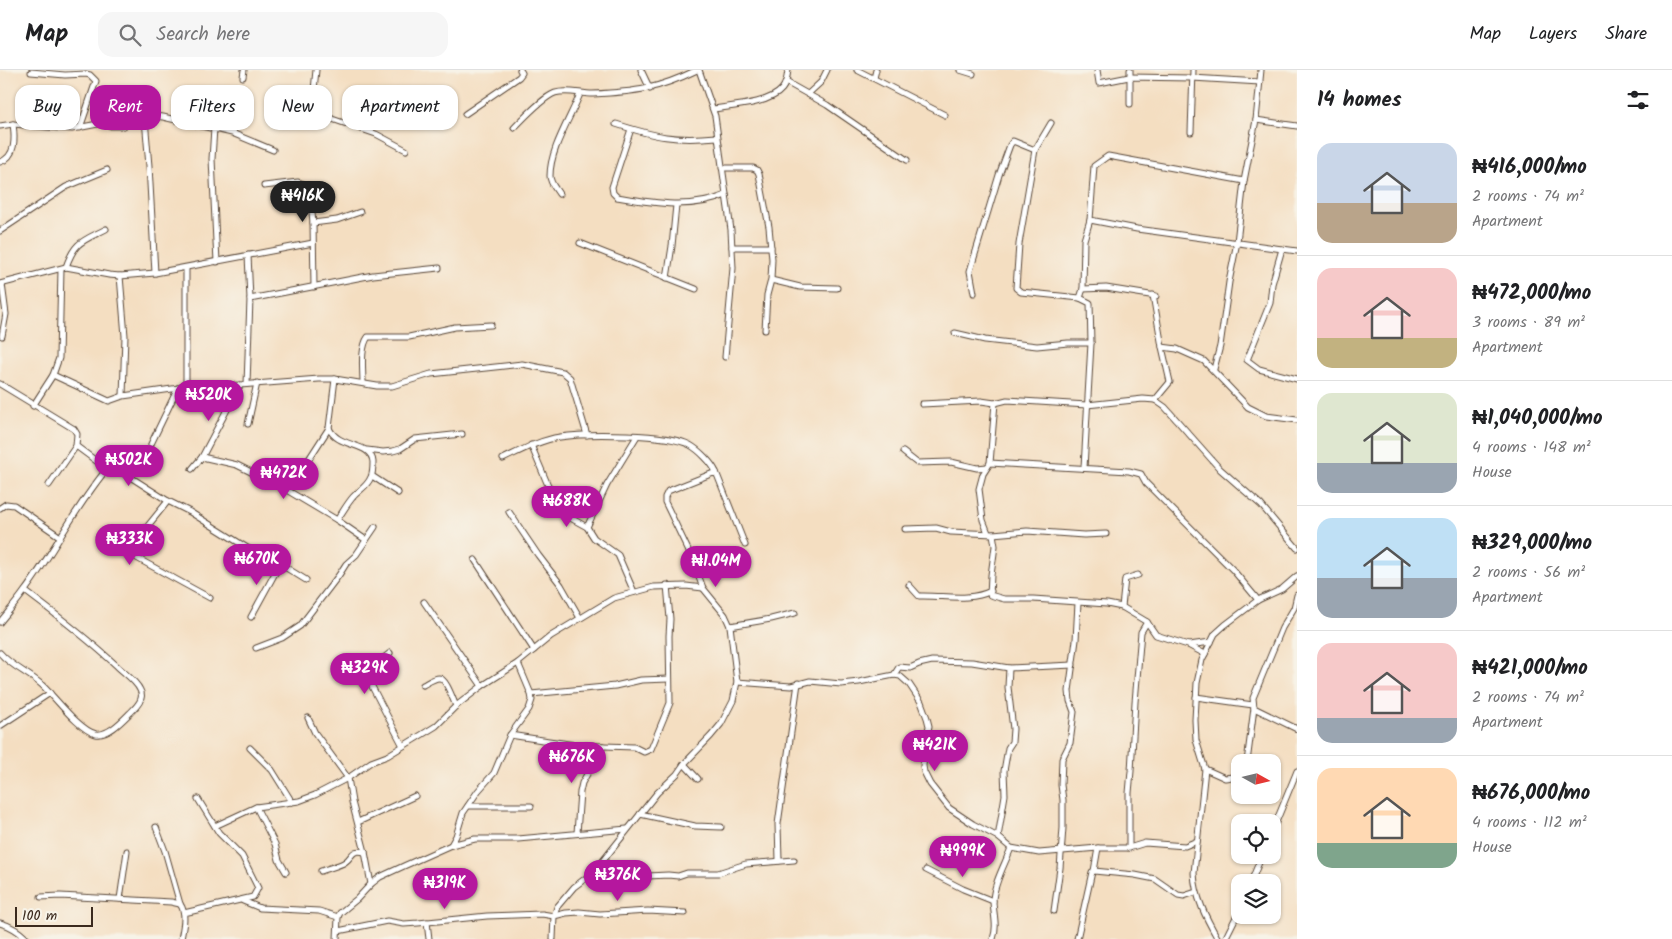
<!DOCTYPE html>
<meta charset="utf-8">
<style>
body{margin:0;font-family:Kalam,sans-serif;background:#f6f6f6;color:#202124;height:100vh;display:flex;flex-direction:column;font-size:19px;white-space:nowrap}
*{box-sizing:border-box;margin:0}
p{font-size:16px;color:#757577}
.icon{flex:none;width:28px;height:28px;fill:none;stroke:currentColor;stroke-width:2;stroke-linecap:round;stroke-linejoin:round}
.map{position:relative;flex:1;overflow:hidden}
.side{display:flex;flex-direction:column;background:#fff;width:375px}
.side>*{flex:none}
.guide{position:absolute;left:15px;top:15px;width:475px;height:45px;display:flex;gap:10px}
.needle{width:32px;rotate:98deg}
.controls{position:absolute;left:1231px;top:684px;display:grid;gap:10px}
.controls a{display:grid;place-items:center;width:50px;height:50px;border-radius:10px;background:#fff;box-shadow:0 1px 4px #0004;font-size:25px}
.scale{position:absolute;left:15px;bottom:12px;width:78px;box-sizing:border-box;padding-left:5px;border:2px solid #3b2a1e;border-top:0;font-size:14px;line-height:18px;white-space:nowrap;color:#3b2a1e;-webkit-text-stroke:4px #f7f3e8;paint-order:stroke}
.price{position:absolute;translate:-50% -42px;padding:0 11px;border-radius:18px;background:#b5179e;color:#fff;font-size:16px;line-height:32px;filter:drop-shadow(0 1px 2px #0008)}
.price::after{content:'';position:absolute;left:50%;top:30px;width:15px;height:11px;margin-left:-8px;background:inherit;clip-path:polygon(0 0,100% 0,50% 100%)}
.price.current{background:#222;color:#fff}
ul{padding:0;list-style:none}
li{display:flex;align-items:center;gap:15px;height:125px;padding:0 20px}
li+li{border-top:1px solid #e0e0e0}
li span{display:grid;place-items:center;flex:none;width:140px;height:100px;border-radius:15px;color:#555}
li>.icon{margin-inline-start:auto}
span .icon{width:60px;height:60px;fill:#fffc;stroke-width:1}
li b{font-size:21px}
h2{display:flex;justify-content:space-between;align-items:center;height:60px;padding:0 20px;font-size:21px}
.tag{padding:0 18px;border-radius:15px;background:#fff;box-shadow:0 1px 4px #0004;font-size:18px;line-height:45px}
.tag.current{background:#b5179e;color:#fff}
header{display:flex;align-items:center;gap:30px;box-sizing:border-box;height:70px;padding:0 25px;background:#fff;border-bottom:1px solid #e0e0e0}
header strong{font-size:24px}
nav{display:flex;gap:28px;margin-inline-start:auto;font-size:18px}
.search{width:350px;height:45px;background:#f6f6f6;display:flex;align-items:center;gap:12px;box-sizing:border-box;padding:0 18px;border-radius:15px;color:#757577;font-size:19px}
main{display:flex;flex:1;min-height:0}
.map>svg:first-child{display:block}
</style>
<header>
<strong>Map</strong>
<div class="search"><svg class="icon" aria-label="search" viewBox="0 0 24 24"><circle cx="10" cy="10" r="6"/><path d="M15 15l6 6"/></svg>Search here</div>
<nav><a>Map</a><a>Layers</a><a>Share</a></nav>
</header>
<main>
<div class="map">
<svg width="1297" height="869" viewBox="0 0 1297 869">
<rect width="100%" height="100%" fill="#f7f3e8"/>
<filter id="ink" filterUnits="userSpaceOnUse"><feTurbulence type="fractalNoise" baseFrequency=".02" numOctaves="2"/><feDisplacementMap in="SourceGraphic" scale="10" xChannelSelector="R" yChannelSelector="G"/><feConvolveMatrix kernelMatrix="1 2 1 2 8 2 1 2 1" color-interpolation-filters="sRGB"/></filter>
<filter id="wash" filterUnits="userSpaceOnUse"><feTurbulence type="fractalNoise" baseFrequency=".0096" numOctaves="4" result="noise"/><feDisplacementMap in="SourceGraphic" scale="20" xChannelSelector="R" yChannelSelector="G"/><feGaussianBlur stdDeviation="1.12" result="paint"/><feColorMatrix in="noise" values="0 0 0 0 0 0 0 0 0 0 0 0 0 0 0 0 0 1.4 0 .05"/><feComposite in="paint" operator="in"/></filter>
<g filter="url(#wash)">
<rect width="100%" height="100%" fill="#f4dec1"/>
</g>
<g filter="url(#ink)">
<g fill="none" stroke-linecap="round" stroke-linejoin="round">
<!-- minor casing -->
<g stroke="#574536" stroke-width="7">
<g id="minor">
<path d="M316,0L313,30L316,35L332,49L376,64L406,80"/>
<path d="M641,0L650,19"/>
<path d="M699,0L715,46L731,160L733,198L725,287"/>
<path d="M857,0L945,45"/>
<path d="M960,0L973,4"/>
<path d="M1097,0L1099,13L1129,7L1192,8L1260,12"/>
<path d="M1130,0V34"/>
<path d="M31,2L65,5L86,4L90,5L96,11L80,58"/>
<path d="M243,7L244,0"/>
<path d="M874,8L876,0"/>
<path d="M786,12L827,35L907,90"/>
<path d="M808,24L821,12L827,0"/>
<path d="M713,39C732,36 770,34 782,19C787,13 787,7 788,0"/>
<path d="M465,44L519,7L522,3L520,0"/>
<path d="M145,49L149,96L155,203"/>
<path d="M1256,50L1297,56"/>
<path d="M1051,53L1035,80L1019,174L1016,218L1021,222L1080,228"/>
<path d="M616,54C656,67 675,71 717,67"/>
<path d="M0,56L13,54L72,59L103,53L111,56H124L139,48L145,49L153,46L163,47L232,63L273,80"/>
<path d="M214,58L212,89L217,192"/>
<path d="M514,58C524,48 542,28 555,23C567,19 580,24 593,24C636,22 658,19 697,0"/>
<path d="M631,59L612,117L613,123L617,127C653,133 691,140 726,125"/>
<path d="M1191,62L1193,0"/>
<path d="M0,92C16,87 15,68 13,54"/>
<path d="M722,98H753L757,100L759,104L769,157L772,189L771,210L767,225L765,260"/>
<path d="M264,116L298,112L306,115L310,120L313,153L314,217"/>
<path d="M559,124C556,119 550,113 550,106C550,79 570,49 580,24"/>
<path d="M1090,150L1137,159L1297,181"/>
<path d="M313,153L337,150L360,142"/>
<path d="M0,161L66,117L107,100"/>
<path d="M580,173L696,219"/>
<path d="M732,177H771"/>
<path d="M1282,179L1272,214L1270,233L1247,290L1259,299L1297,309"/>
<path d="M66,197C75,171 83,171 106,159"/>
<path d="M120,206L125,266L123,326"/>
<path d="M667,208L672,176L676,135"/>
<path d="M771,210L800,217L837,218"/>
<path d="M0,214L66,197L109,205L120,206L155,203L313,173"/>
<path d="M2,214L6,244L2,266"/>
<path d="M1083,219L1106,218L1156,226"/>
<path d="M974,223L970,201L999,105L1010,75L1013,71L1035,80"/>
<path d="M1153,225L1162,277L1177,279L1204,291L1248,337L1266,346L1297,350"/>
<path d="M250,229L373,205L439,198"/>
<path d="M955,263L985,270L1037,276L1068,273H1091"/>
<path d="M1214,299L1220,276L1229,212L1237,172L1244,111L1256,50L1261,0"/>
<path d="M53,305L109,331L123,326L186,317L240,315L319,309H335L377,316H392L431,304L522,294L563,302L570,308L587,365"/>
<path d="M363,313C363,300 360,278 368,267H409L455,257L491,255"/>
<path d="M0,314L74,359L77,364L76,376L49,415"/>
<path d="M247,314L250,229L248,185"/>
<path d="M186,317V198"/>
<path d="M1155,330L1170,312L1162,277"/>
<path d="M922,334L981,331L995,333L1007,330L1087,335L1143,329L1155,330L1165,337L1220,399L1261,435L1297,478"/>
<path d="M33,336L53,305L59,288L61,199"/>
<path d="M248,354L257,313"/>
<path d="M329,358C338,379 371,371 373,392C373,396 373,403 371,407C367,417 359,420 353,427C347,434 342,443 337,450"/>
<path d="M151,374L178,318"/>
<path d="M531,375L558,439L565,445L587,457L594,468L618,485L634,522"/>
<path d="M76,376L107,399"/>
<path d="M367,380L383,382L393,381L400,379L415,369L462,364"/>
<path d="M903,382L917,393L951,392L977,398L987,397"/>
<path d="M202,387L237,395L285,419L337,450L366,470"/>
<path d="M503,389C522,380 540,370 560,367C586,363 668,363 690,375C699,380 712,393 716,402"/>
<path d="M990,393L1129,401L1141,404L1146,413L1233,500L1258,530"/>
<path d="M1084,398L1091,273L1090,233L1080,228L1083,219L1084,170L1090,150L1094,96L1108,86L1244,111"/>
<path d="M192,399L202,387L240,315"/>
<path d="M372,406L398,423"/>
<path d="M285,419L309,389L329,358L335,309"/>
<path d="M168,431L138,468L133,481L135,487L210,528"/>
<path d="M0,438L6,434L14,435L59,466"/>
<path d="M509,442L538,485L561,515L580,548"/>
<path d="M587,457L607,415L637,366"/>
<path d="M905,459L936,458L951,462L993,464L1027,461L1084,465L1106,464"/>
<path d="M988,463L983,450L979,419L983,404L990,393L995,333"/>
<path d="M993,464L995,476L991,505L990,525L1004,529H1033L1107,534L1122,537L1147,552L1156,565L1188,575L1205,584"/>
<path d="M475,490L534,580"/>
<path d="M909,515L919,526C944,525 968,532 991,521"/>
<path d="M424,532L482,616"/>
<path d="M1122,537L1125,509L1138,505"/>
<path d="M251,547L280,494"/>
<path d="M0,552C8,542 17,532 24,522C54,482 75,437 107,399L124,403L168,431L190,442L249,479L280,494L306,510"/>
<path d="M730,556L771,549L795,543"/>
<path d="M1189,575L1211,572"/>
<path d="M256,578L282,568L300,556L339,505L346,494L356,485L375,457"/>
<path d="M0,583C12,597 29,603 42,615C55,627 79,660 96,664C108,666 122,651 130,643C136,637 145,629 140,620C136,611 124,603 117,596C87,568 57,545 25,521"/>
<path d="M390,583L374,596L367,607L403,676"/>
<path d="M894,605L899,597L910,598L919,594L932,591L972,592L1009,598L1073,595"/>
<path d="M737,612L791,616L810,611L841,614L859,612L894,605L900,606L909,614L921,632L927,648L929,656L925,675L923,696L924,702L930,714L949,738L973,754L998,767L1011,778L1039,783L1098,778H1129L1145,773L1185,776L1197,771"/>
<path d="M423,615C427,613 434,608 439,608C446,608 453,630 456,636"/>
<path d="M531,624L615,616L641,610L669,609"/>
<path d="M1196,627L1253,635"/>
<path d="M1254,638L1297,659"/>
<path d="M308,648L315,663L348,708L352,732L365,782L371,814"/>
<path d="M0,656L50,623"/>
<path d="M510,665L575,675L634,677L644,682L651,679L670,633L669,566L670,549L667,515"/>
<path d="M250,678L272,700L292,732"/>
<path d="M1247,692L1254,638L1253,628L1282,558L1294,538L1297,525"/>
<path d="M684,694L698,709"/>
<path d="M1205,699L1225,708L1240,706"/>
<path d="M468,736H531"/>
<path d="M256,737L275,774L279,790L286,802"/>
<path d="M640,744L695,756L721,757"/>
<path d="M358,752L415,726"/>
<path d="M215,756L256,737L299,731L315,725L348,708L371,692L387,686L436,656L456,636L482,616L518,593L551,566L614,528L654,517L686,516L703,518"/>
<path d="M156,757L165,781L180,834C187,843 183,858 181,869"/>
<path d="M1272,762L1297,701"/>
<path d="M577,763L580,722L582,713L603,676"/>
<path d="M998,767L1005,725L1004,701L1008,678L1012,672L1013,659L1008,617L1009,598"/>
<path d="M451,775L456,766L463,743L478,721L494,703L510,665L529,639L532,630L531,624L518,593"/>
<path d="M1129,778V723L1131,701L1135,632L1141,562L1147,552"/>
<path d="M779,791L778,754L798,613"/>
<path d="M926,800L963,819L993,831"/>
<path d="M321,801C328,798 339,796 345,792C354,786 350,779 365,782"/>
<path d="M1094,801L1135,805L1155,809L1178,825L1184,826L1196,822"/>
<path d="M594,802L604,799L648,806L668,805L678,806L687,803H718L746,794L794,790"/>
<path d="M1251,812L1262,785"/>
<path d="M41,827L60,826L171,832L180,834"/>
<path d="M120,829L127,781"/>
<path d="M243,831L260,838L319,841L338,847"/>
<path d="M1054,841L1060,798L1063,758V730L1061,715L1062,689L1070,673L1074,642L1070,631L1069,621L1076,570L1078,533"/>
<path d="M184,843L253,827L258,818L242,786L219,763L198,729"/>
<path d="M427,852L429,869"/>
<path d="M0,853C12,856 19,861 27,869"/>
<path d="M338,861L387,851L404,854L418,853L487,846L542,844L554,846L566,843L579,842L600,844L648,841L685,843"/>
<path d="M337,869L338,847L340,843L357,829L371,814L380,807L406,795L451,775L475,769H518L627,759"/>
<path d="M553,869L554,846L557,837L574,817L594,802L657,723L677,704L684,694L711,666L721,654L733,631L737,612L730,556L725,545L703,518L691,486L665,432V427L668,421L716,402L745,475"/>
<path d="M993,869C998,856 993,843 993,830C994,813 1005,794 1011,778"/>
<path d="M1077,869L1092,802L1094,801L1098,778"/>
<path d="M1218,869C1206,848 1195,827 1194,803L1205,699L1196,670L1195,650L1197,613L1202,590L1215,564L1225,555L1258,530L1282,519L1297,506"/>
<path d="M1225,869L1240,839"/>
</g>
</g>
<!-- minor -->
<use href="#minor" stroke="#fff" stroke-width="5"/>
</g>
</g>
</svg>
<div class="controls">
<a><svg class="needle" viewBox="-14 -14 28 28"><path d="M0-13l5 13h-10z" fill="#e53935"/><path d="M0 13l5-13h-10z" fill="#757577"/></svg></a>
<a><svg class="icon" aria-label="locate" viewBox="0 0 24 24"><circle cx="12" cy="12" r="6"/><path d="M12 2v4M12 18v4M2 12h4M18 12h4"/></svg></a>
<a><svg class="icon" aria-label="layers" viewBox="0 0 24 24"><path d="M12 4l9 5-9 5-9-5zM3 14l9 5 9-5"/></svg></a>
</div>
<div class="scale">100 m</div>
<b class="price current" style="left:303px;top:153px">₦416K</b>
<b class="price" style="left:209px;top:352px">₦520K</b>
<b class="price" style="left:129px;top:417px">₦502K</b>
<b class="price" style="left:284px;top:430px">₦472K</b>
<b class="price" style="left:567px;top:458px">₦688K</b>
<b class="price" style="left:130px;top:496px">₦333K</b>
<b class="price" style="left:257px;top:516px">₦670K</b>
<b class="price" style="left:716px;top:518px">₦1.04M</b>
<b class="price" style="left:365px;top:625px">₦329K</b>
<b class="price" style="left:935px;top:702px">₦421K</b>
<b class="price" style="left:572px;top:714px">₦676K</b>
<b class="price" style="left:963px;top:808px">₦999K</b>
<b class="price" style="left:618px;top:832px">₦376K</b>
<b class="price" style="left:445px;top:840px">₦319K</b>
<div class="guide">
<a class="tag">Buy</a>
<a class="tag current">Rent</a>
<a class="tag">Filters</a>
<a class="tag">New</a>
<a class="tag">Apartment</a>
</div>
</div>
<section class="side">
<h2>14 homes<svg class="icon" aria-label="filters" viewBox="0 0 24 24"><path d="M4 7h16M4 17h16"/><circle cx="9" cy="7" r="2"/><circle cx="15" cy="17" r="2"/></svg></h2>
<ul>
<li><span style="background:linear-gradient(#c9d6e8 60%,#b9a48a 0)"><svg class="icon" aria-label="home" viewBox="0 0 24 24"><path d="M3 11l9-7 9 7M6 9v11h12V9"/></svg></span><div><b>₦416,000/mo</b><p>2 rooms · 74 m²</p><p>Apartment</p></div></li>
<li><span style="background:linear-gradient(#f6c9c9 70%,#c2b280 0)"><svg class="icon" aria-label="home" viewBox="0 0 24 24"><path d="M3 11l9-7 9 7M6 9v11h12V9"/></svg></span><div><b>₦472,000/mo</b><p>3 rooms · 89 m²</p><p>Apartment</p></div></li>
<li><span style="background:linear-gradient(#dfe7d0 70%,#9aa5b1 0)"><svg class="icon" aria-label="home" viewBox="0 0 24 24"><path d="M3 11l9-7 9 7M6 9v11h12V9"/></svg></span><div><b>₦1,040,000/mo</b><p>4 rooms · 148 m²</p><p>House</p></div></li>
<li><span style="background:linear-gradient(#bfe0f5 60%,#9aa5b1 0)"><svg class="icon" aria-label="home" viewBox="0 0 24 24"><path d="M3 11l9-7 9 7M6 9v11h12V9"/></svg></span><div><b>₦329,000/mo</b><p>2 rooms · 56 m²</p><p>Apartment</p></div></li>
<li><span style="background:linear-gradient(#f6c9c9 75%,#9aa5b1 0)"><svg class="icon" aria-label="home" viewBox="0 0 24 24"><path d="M3 11l9-7 9 7M6 9v11h12V9"/></svg></span><div><b>₦421,000/mo</b><p>2 rooms · 74 m²</p><p>Apartment</p></div></li>
<li><span style="background:linear-gradient(#ffd9b3 75%,#7fa58c 0)"><svg class="icon" aria-label="home" viewBox="0 0 24 24"><path d="M3 11l9-7 9 7M6 9v11h12V9"/></svg></span><div><b>₦676,000/mo</b><p>4 rooms · 112 m²</p><p>House</p></div></li>
</ul>
</section>
</main>
